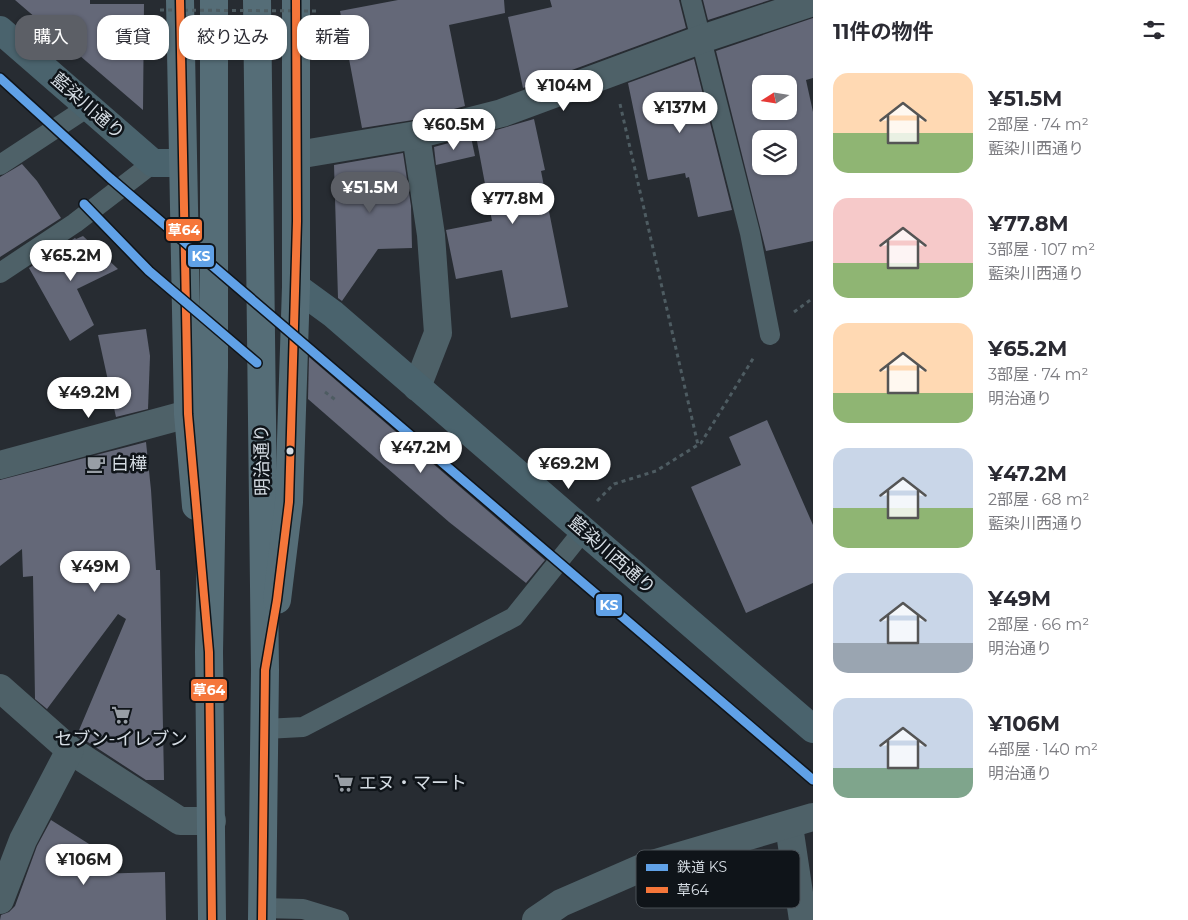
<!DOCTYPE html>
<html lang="ja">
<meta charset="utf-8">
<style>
body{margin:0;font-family:Montserrat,"Noto Sans JP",sans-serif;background:#f2f2f3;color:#2b2b33;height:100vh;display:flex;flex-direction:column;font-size:19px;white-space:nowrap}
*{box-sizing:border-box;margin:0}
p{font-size:16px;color:#7c7c81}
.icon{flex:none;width:28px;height:28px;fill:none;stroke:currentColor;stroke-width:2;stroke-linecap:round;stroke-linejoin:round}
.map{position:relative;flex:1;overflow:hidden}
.sheet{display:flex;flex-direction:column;background:#fff;width:375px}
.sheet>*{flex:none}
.top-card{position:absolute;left:15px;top:15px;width:475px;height:45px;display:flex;gap:10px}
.needle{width:32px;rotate:258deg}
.controls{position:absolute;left:752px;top:75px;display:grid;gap:10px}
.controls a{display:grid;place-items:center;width:45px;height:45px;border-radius:10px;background:#fff;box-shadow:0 1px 4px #0004;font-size:25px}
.price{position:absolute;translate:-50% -42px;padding:0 11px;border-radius:18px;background:#fff;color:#222;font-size:16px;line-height:32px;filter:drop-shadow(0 1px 2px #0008)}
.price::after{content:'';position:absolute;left:50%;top:30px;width:15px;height:11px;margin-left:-8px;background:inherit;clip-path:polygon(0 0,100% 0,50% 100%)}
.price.on{background:#5c5f66;color:#fff}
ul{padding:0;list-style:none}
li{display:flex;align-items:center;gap:15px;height:125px;padding:0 20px}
li span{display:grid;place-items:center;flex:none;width:140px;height:100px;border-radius:15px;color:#555}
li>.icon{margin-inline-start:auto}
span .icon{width:60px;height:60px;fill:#fffc;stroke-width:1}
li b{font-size:21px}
h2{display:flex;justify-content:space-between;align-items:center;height:60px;padding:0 20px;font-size:21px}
.pill{padding:0 18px;border-radius:15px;background:#fff;box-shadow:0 1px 4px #0004;font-size:18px;line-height:45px}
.pill.on{background:#5c5f66;color:#fff}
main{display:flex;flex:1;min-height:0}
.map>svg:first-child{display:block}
</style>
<main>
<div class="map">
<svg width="813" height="920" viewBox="0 0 813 920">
<rect width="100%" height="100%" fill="#272c32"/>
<!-- building -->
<g fill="#646878" fill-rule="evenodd">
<path d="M15,0H90V4H144L143,110Z"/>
<path d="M398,0H504L505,13L449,25L465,106L413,120L362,128L340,11Z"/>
<path d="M550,0H679L686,28L523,88L508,17L552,7Z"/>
<path d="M703,0H770L708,20Z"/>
<path d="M813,18V78L806,80L813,112V241L766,251L716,51ZM761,84H789V111H761ZM761,139H789V166H761Z"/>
<path d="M694,59L732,210L698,217L689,177L686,178L685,173L648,180L628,83Z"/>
<path d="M534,119L545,170L541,171L568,307L511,318L502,270L456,279L446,230L492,221L476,136Z"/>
<path d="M471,137L475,156L436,165L434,147Z"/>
<path d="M403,153L411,206L412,248L378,249L342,301L338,298L334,165Z"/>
<path d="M22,164L37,181L61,218L0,257V177Z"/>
<path d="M83,236L118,269L77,289L94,325L70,341L29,268L75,238L76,239Z"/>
<path d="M146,329L150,356L148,409L116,417L98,335Z"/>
<path d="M309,357L545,560L526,583L449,522L308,399Z"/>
<path d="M767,420L813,525V583L746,613L691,487L741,465L729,437Z"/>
<path d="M146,442L151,490L156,570H160L164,780H146L77,735L126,619L118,614L47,709L35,699L33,576L23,577L22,549L0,566V480Z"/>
<path d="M51,820L105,854L92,874L165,872L166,920H0L1,915L9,912L15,906L37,846Z"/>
</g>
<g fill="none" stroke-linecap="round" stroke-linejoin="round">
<!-- path -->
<g stroke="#4e5c62" stroke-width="3" stroke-dasharray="4 4" stroke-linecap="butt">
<path d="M620,104L698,445"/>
<path d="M794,312L813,298"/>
<path d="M325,392L337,401"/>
<path d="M597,501L614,484L656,471L701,443L754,357"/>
</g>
<!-- lane -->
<g stroke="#4e6168" stroke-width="20">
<path d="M691,0L750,233L770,335"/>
<path d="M0,165L88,107"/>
<path d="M0,273L75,223L153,163"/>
<path d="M265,729L303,727L514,617L583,531"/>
<path d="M262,908L303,909L339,920"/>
</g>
<!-- street -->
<g stroke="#4e6168" stroke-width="28">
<path d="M416,135L431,235L438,333L417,387"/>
<path d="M297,155L416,135L502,113L702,39L813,2"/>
<path d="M0,465L188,414"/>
<path d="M0,688L70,750L180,821H212"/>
<path d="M789,826L803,920"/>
<path d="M0,900L23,840L70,750"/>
<path d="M536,920L561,903L646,866L813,817"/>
</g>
<!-- secondary -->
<g stroke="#4a636d" stroke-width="28">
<path d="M0,30L153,163H183"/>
<path d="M296,287L333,314L813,729"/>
</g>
<!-- primary -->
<g stroke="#556d77" stroke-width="28">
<path d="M180,0L188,414L196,506"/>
<path d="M257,0L265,670L262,920"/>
<path d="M277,600L289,502L296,287V0"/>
<path d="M212,920L209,652L214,367V0"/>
</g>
<!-- path-bridge -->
<path stroke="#4e5c62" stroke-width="3" stroke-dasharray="4 4" stroke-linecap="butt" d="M160,10L319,11"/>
<!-- bus-1 casing -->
<g stroke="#0f1419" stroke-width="11">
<g id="bus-1">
<path d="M180,0L188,414L209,652L212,920"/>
<path d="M262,920L265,670L277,600L289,502L297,221L296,0"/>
</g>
</g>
<!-- bus-1 -->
<use href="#bus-1" stroke="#f5763a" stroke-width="8"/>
<!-- rail-1 casing -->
<g stroke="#0f1419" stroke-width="12">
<g id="rail-1">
<path d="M0,78L110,178L813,780"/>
<path d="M84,204L149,271L257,363"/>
</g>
</g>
<!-- rail-1 -->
<use href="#rail-1" stroke="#60a1e7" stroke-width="9"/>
</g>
<!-- icons -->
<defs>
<g id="cafe-bare" transform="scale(1.5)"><path d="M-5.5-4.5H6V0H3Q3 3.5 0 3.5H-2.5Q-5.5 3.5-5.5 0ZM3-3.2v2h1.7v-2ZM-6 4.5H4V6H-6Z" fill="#989ea5" stroke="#0f1419" stroke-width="2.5" paint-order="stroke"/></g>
<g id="supermarket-bare" transform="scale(1.5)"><path d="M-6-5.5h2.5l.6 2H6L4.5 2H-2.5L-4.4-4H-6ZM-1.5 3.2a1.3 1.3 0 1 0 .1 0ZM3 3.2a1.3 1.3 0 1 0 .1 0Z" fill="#989ea5" stroke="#0f1419" stroke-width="2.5" paint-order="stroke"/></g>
</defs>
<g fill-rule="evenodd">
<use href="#cafe-bare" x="96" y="464"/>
<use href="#supermarket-bare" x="121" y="715"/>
<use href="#supermarket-bare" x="344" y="783"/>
</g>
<!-- markers -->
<circle fill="#d5dce3" stroke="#0f1419" stroke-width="2" cx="290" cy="451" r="4.5"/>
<g text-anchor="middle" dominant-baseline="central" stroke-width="5" stroke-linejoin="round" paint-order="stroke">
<!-- street labels -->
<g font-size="18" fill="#d5dce3" stroke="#0f1419">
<text transform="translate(88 106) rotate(41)">藍染川通り</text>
<text transform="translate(262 460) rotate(-91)">明治通り</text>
<text transform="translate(612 555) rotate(41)">藍染川西通り</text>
</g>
<!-- poi labels -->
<g font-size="18" fill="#d5dce3" stroke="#0f1419" text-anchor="start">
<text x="111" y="464">白樺</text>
<text x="121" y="739" text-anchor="middle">セブン-イレブン</text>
<text x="359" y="783">エヌ・マート</text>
</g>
</g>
<!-- legend -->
<rect x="636" y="850" width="164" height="58" rx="8" fill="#0f1419" stroke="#4a5056" stroke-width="1"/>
<rect x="646" y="864" width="22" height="7" fill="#60a1e7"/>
<rect x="646" y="887" width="22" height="6" fill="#f5763a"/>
<g font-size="14" fill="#d5dce3">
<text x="677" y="872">鉄道 KS</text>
<text x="677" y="895">草64</text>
</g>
<g stroke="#0f1419" stroke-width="2">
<rect x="165" y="218" width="38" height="24" rx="5" fill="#f5763a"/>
<rect x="187" y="244" width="28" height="24" rx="5" fill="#60a1e7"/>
<rect x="595" y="593" width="28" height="24" rx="5" fill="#60a1e7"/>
<rect x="190" y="678" width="38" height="24" rx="5" fill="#f5763a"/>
</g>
<g font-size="14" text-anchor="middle" font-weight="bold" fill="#fff">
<text x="184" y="235">草64</text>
<text x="201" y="261">KS</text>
<text x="609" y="610">KS</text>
<text x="209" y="695">草64</text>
</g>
</svg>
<div class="controls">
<a><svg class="needle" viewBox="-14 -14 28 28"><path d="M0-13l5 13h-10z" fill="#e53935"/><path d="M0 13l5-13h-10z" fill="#7c7c81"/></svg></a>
<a><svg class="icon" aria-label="layers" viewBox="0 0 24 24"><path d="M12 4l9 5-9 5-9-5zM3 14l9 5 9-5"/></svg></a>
</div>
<b class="price" style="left:564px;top:112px">¥104M</b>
<b class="price" style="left:680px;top:134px">¥137M</b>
<b class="price" style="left:454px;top:151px">¥60.5M</b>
<b class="price on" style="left:370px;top:214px">¥51.5M</b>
<b class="price" style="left:513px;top:225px">¥77.8M</b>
<b class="price" style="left:71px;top:282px">¥65.2M</b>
<b class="price" style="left:89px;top:419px">¥49.2M</b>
<b class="price" style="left:421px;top:474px">¥47.2M</b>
<b class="price" style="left:569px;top:490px">¥69.2M</b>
<b class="price" style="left:95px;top:593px">¥49M</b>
<b class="price" style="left:84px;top:886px">¥106M</b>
<div class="top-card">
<a class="pill on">購入</a>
<a class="pill">賃貸</a>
<a class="pill">絞り込み</a>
<a class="pill">新着</a>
</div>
</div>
<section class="sheet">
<h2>11件の物件<svg class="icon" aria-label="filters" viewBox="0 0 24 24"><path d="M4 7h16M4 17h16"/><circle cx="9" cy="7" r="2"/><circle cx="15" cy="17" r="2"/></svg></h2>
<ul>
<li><span style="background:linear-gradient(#ffd9b3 60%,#8fb573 0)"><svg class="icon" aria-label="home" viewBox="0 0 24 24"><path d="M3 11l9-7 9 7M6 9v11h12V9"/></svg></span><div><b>¥51.5M</b><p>2部屋 · 74 m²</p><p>藍染川西通り</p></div></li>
<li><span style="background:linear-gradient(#f6c9c9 65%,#8fb573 0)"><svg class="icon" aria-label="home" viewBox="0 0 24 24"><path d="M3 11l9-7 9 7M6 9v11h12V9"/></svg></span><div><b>¥77.8M</b><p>3部屋 · 107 m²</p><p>藍染川西通り</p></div></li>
<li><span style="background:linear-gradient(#ffd9b3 70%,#8fb573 0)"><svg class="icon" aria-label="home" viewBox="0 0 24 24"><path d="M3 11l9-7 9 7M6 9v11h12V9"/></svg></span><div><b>¥65.2M</b><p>3部屋 · 74 m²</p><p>明治通り</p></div></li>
<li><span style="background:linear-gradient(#c9d6e8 60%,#8fb573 0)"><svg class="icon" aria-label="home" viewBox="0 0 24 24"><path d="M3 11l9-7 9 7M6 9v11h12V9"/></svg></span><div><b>¥47.2M</b><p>2部屋 · 68 m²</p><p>藍染川西通り</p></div></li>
<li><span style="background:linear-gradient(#c9d6e8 70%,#9aa5b1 0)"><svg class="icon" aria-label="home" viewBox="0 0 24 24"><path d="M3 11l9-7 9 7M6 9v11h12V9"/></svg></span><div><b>¥49M</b><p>2部屋 · 66 m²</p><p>明治通り</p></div></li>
<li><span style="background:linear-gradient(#c9d6e8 70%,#7fa58c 0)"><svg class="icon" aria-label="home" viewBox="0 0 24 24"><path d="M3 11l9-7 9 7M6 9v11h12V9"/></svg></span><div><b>¥106M</b><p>4部屋 · 140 m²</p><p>明治通り</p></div></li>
</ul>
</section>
</main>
